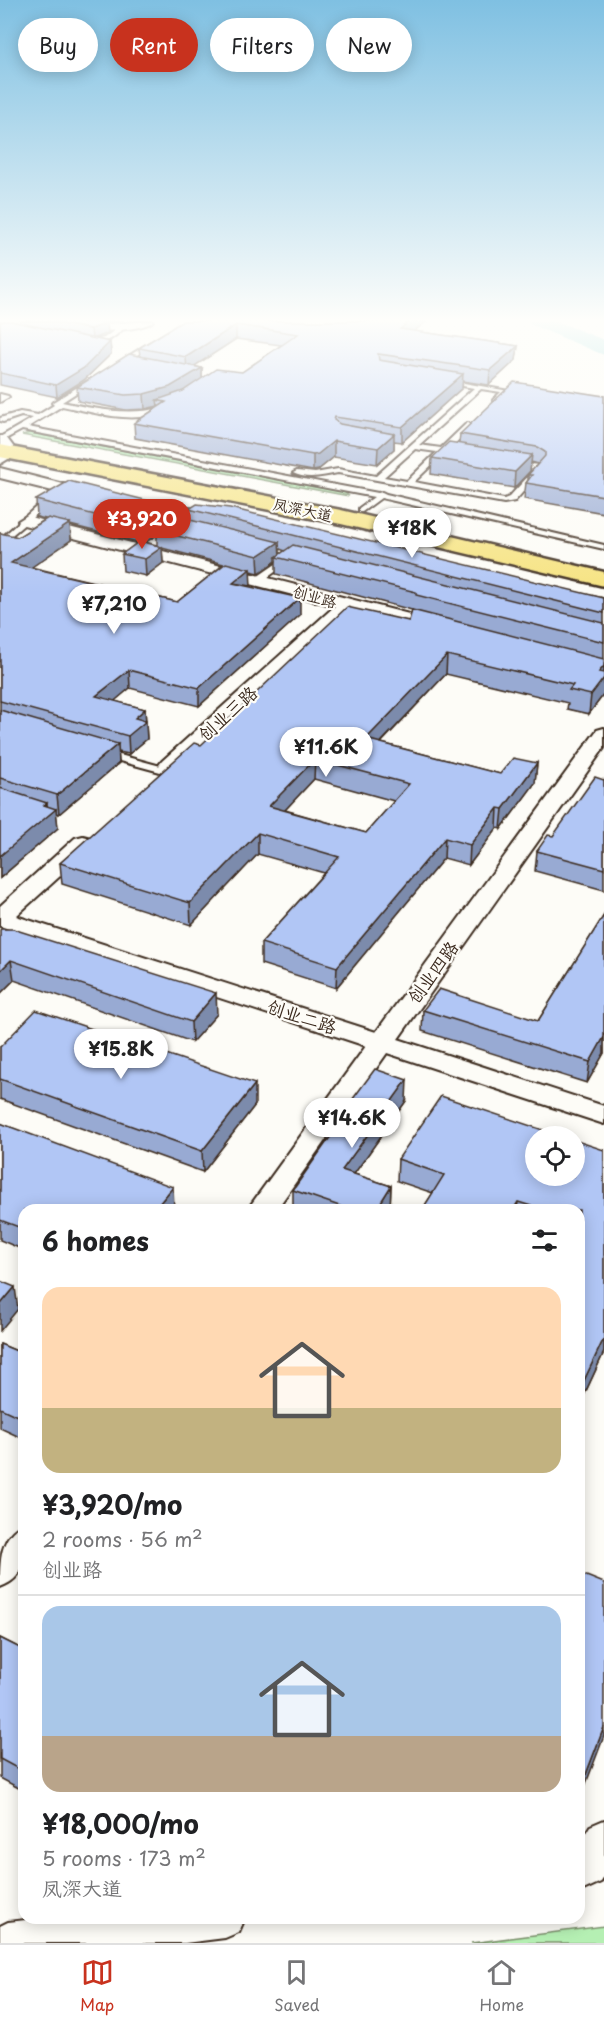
<!DOCTYPE html>
<meta charset="utf-8">
<style>
body{margin:0;font-family:"Playpen Sans","LXGW WenKai TC",sans-serif;background:#f6f6f6;color:#202124;height:100vh;display:flex;flex-direction:column;font-size:22px;white-space:nowrap}
*{box-sizing:border-box;margin:0}
p{font-size:20px;color:#757577}
.icon{flex:none;width:33px;height:33px;fill:none;stroke:currentColor;stroke-width:2;stroke-linecap:round;stroke-linejoin:round}
.map{position:relative;flex:1;overflow:hidden}
.sheet{position:absolute;left:18px;top:1204px;width:567px;height:720px;display:flex;flex-direction:column;background:#fff;border-radius:18px;box-shadow:0 3px 15px #0003}
.sheet>*{flex:none}
.hud{position:absolute;left:18px;top:18px;width:568px;height:54px;display:flex;gap:12px}
.controls{position:absolute;left:525px;top:1126px;display:grid;gap:12px}
.controls a{display:grid;place-items:center;width:60px;height:60px;border-radius:50%;background:#fff;box-shadow:0 3px 15px #0003;font-size:30px}
.price{position:absolute;translate:-50% -51px;padding:0 14px;border-radius:21px;background:#fff;color:#222;font-size:20px;line-height:39px;filter:drop-shadow(0 2px 3px #0008)}
.price::after{content:'';position:absolute;left:50%;top:36px;width:18px;height:14px;margin-left:-9px;background:inherit;clip-path:polygon(0 0,100% 0,50% 100%)}
.price.active{background:#c8321e;color:#fff}
ul{padding:0;list-style:none}
li{display:grid;align-content:center;gap:12px;height:318px;padding:0 24px}
li+li{border-top:2px solid #e0e0e0}
li span{display:grid;place-items:center;height:186px;border-radius:18px;color:#555}
li>.icon{margin-inline-start:auto}
span .icon{width:108px;height:108px;fill:#fffc;stroke-width:1}
li b{font-size:26px}
h2{display:flex;justify-content:space-between;align-items:center;height:72px;padding:0 24px;font-size:26px}
.tag{padding:0 21px;border-radius:27px;background:#fff;box-shadow:0 3px 15px #0003;font-size:21px;line-height:54px}
.tag.active{background:#c8321e;color:#fff}
.menu{display:flex;justify-content:space-around;align-items:center;height:84px;border-top:2px solid #e0e0e0;background:#fff;font-size:16px;color:#757577}
.menu a{display:grid;justify-items:center;gap:3px}
.menu .active{color:#c8321e}
.map>svg:first-child{display:block}
</style>
<div class="map">
<svg width="604" height="1943" viewBox="0 0 604 1943">
<rect width="100%" height="100%" fill="#fdfcf7"/>
<filter id="ink" filterUnits="userSpaceOnUse"><feTurbulence type="fractalNoise" baseFrequency=".0167" numOctaves="2"/><feDisplacementMap in="SourceGraphic" scale="12" xChannelSelector="R" yChannelSelector="G"/><feConvolveMatrix kernelMatrix="1 2 1 2 8 2 1 2 1" color-interpolation-filters="sRGB"/></filter>
<g filter="url(#ink)">
<!-- green -->
<g fill="#b5efb3" stroke="#788c68" stroke-width="1.5">
<path d="M30,433L344,492L349,496L22,435Z"/>
<path d="M604,1926V1943H471Z"/>
</g>
<g fill="none" stroke-linecap="round" stroke-linejoin="round">
<!-- river -->
<path fill="#82d3d8" fill-rule="evenodd" d="M528,321H556L604,340V355L532,325Z"/>
<!-- service casing -->
<g stroke="#3b2a1e" stroke-width="4">
<g id="service">
<path d="M123,324L125,325V327C114,338 100,349 85,342L104,338Z"/>
<path d="M151,342L156,343L121,365L116,364Z"/>
<path d="M91,379L94,381L93,382L62,402C95,409 127,416 161,408L165,410C136,426 93,412 62,406L28,427L378,493L382,492L386,494L604,545V549L381,498L362,512H359V508L374,497L22,430L0,442V437L33,418L21,416L3,422L0,421V418L20,412L38,415L54,405L52,403L53,402Z"/>
<path d="M447,380L509,391L496,402L493,400L501,392L481,389L419,445L441,448L467,423L474,425L448,450L459,451V455L444,453L414,482L504,499L509,497L534,470L512,465V461L538,465L542,470L515,501L504,503L338,473C324,476 306,480 293,473L297,471L315,473L338,469L376,476L474,388L445,383V381ZM415,449L437,452L407,481L384,477Z"/>
<path d="M0,394L8,396L9,397L0,402Z"/>
<path d="M45,499L52,501L0,545V539Z"/>
<path d="M286,557L293,559L260,583H254V579Z"/>
<path d="M105,751L168,768L169,770L164,773L101,756L100,754Z"/>
</g>
</g>
<!-- minor casing -->
<g stroke="#3b2a1e" stroke-width="4">
<g id="minor">
<path d="M28,321L106,324L153,321C138,335 43,334 28,321Z"/>
<path d="M0,436L6,437L18,453L0,464V453L3,452L0,449Z"/>
<path d="M0,468L95,492L97,495L89,500L0,478Z"/>
<path d="M141,502L222,512L230,517L222,522L135,510L133,507Z"/>
<path d="M26,516L448,624L451,628L448,632L442,633L352,610L176,769H162L159,765L162,761L335,606L20,524L18,521Z"/>
<path d="M604,728V748L398,1039L604,1106V1124L387,1053L276,1210H247L366,1046L0,926V906L75,838L83,836L91,838L94,843L91,848L16,916L376,1032L597,730Z"/>
<path d="M24,1524C24,1551 31,1576 0,1587C0,1560 0,1535 24,1524Z"/>
<path d="M604,1820V1877L601,1882L579,1892V1844L590,1826Z"/>
<path d="M43,1918H245L239,1932L225,1938L185,1943H0V1926L8,1922Z"/>
</g>
</g>
<!-- trunk casing -->
<g stroke="#3b2a1e" stroke-width="5">
<path id="trunk" d="M0,445L341,510L604,572V586L341,524L0,457Z"/>
</g>
<!-- service -->
<use href="#service" fill="#fdfcf7" fill-rule="evenodd"/>
<!-- minor -->
<use href="#minor" fill="#fdfcf7" fill-rule="evenodd"/>
<!-- trunk -->
<use href="#trunk" fill="#f6e381" fill-rule="evenodd"/>
</g>
<!-- wall -->
<g fill="#98aad3" stroke="#3b2a1e" stroke-width="1.5" fill-rule="evenodd">
<path d="M0,321L20,323V321H49L108,333L94,339L110,342L111,354L84,380L57,397L0,385Z"/>
<path d="M69,321H124L106,322Z"/>
<path d="M183,321L414,331L518,346L516,360L489,385L463,381L462,388L402,442L394,441V449L377,464L334,457L318,470L313,471L135,438L134,423L158,407V406L145,409L126,410L78,401L77,387L140,356L139,348ZM236,339L281,345L242,372L202,378V368L194,366Z"/>
<path d="M604,396V513L524,499L526,483L528,480V475L538,464L535,463L531,462L530,471L514,488L431,474L432,458L459,443L460,434Z"/>
<path d="M36,500L173,520H190L189,509L604,598V694L589,714L567,709L568,703L446,674L381,743L500,774L537,763L535,783L501,829L497,828L469,865L444,858L336,988L261,964V943L324,873L258,854L191,925L62,884L60,863L201,745L409,621L412,610L276,574V561L259,573L250,571V587L300,615L199,706L130,688L114,701L145,709L147,739L129,754L118,752L119,763L59,814L56,813L58,828L0,878V533L18,537L46,519L37,517ZM70,525L138,542L122,554L123,571L146,576L163,563L162,548L224,564L177,602L31,567L71,540ZM157,535V545L145,542ZM280,549L285,551L280,554ZM314,779L394,801L366,833L285,810Z"/>
<path d="M604,780V890L535,871L537,851L553,836Z"/>
<path d="M604,915V1053L587,1083L422,1031L423,1010L538,1021Z"/>
<path d="M13,929L217,1014L192,1042L14,980L0,994Z"/>
<path d="M0,1047L255,1105L203,1172L0,1099Z"/>
<path d="M406,1101L354,1174L391,1186L390,1208L388,1210H293V1190L327,1142V1134Z"/>
<path d="M0,1123L174,1208L172,1210H24V1250L0,1240Z"/>
<path d="M604,1150V1352L579,1406V1210H422L433,1193L397,1181L398,1159Z"/>
<path d="M0,1344L24,1354V1439L0,1428Z"/>
<path d="M0,1638L24,1650V1791L0,1778Z"/>
</g>
<!-- shaded-wall -->
<g fill="#7c8bac" stroke="#3b2a1e" stroke-width="1.5">
<path d="M410,321H427L399,343L400,329Z"/>
<path d="M107,323L108,333L92,339L91,329Z"/>
<path d="M236,325V339L187,371L186,357Z"/>
<path d="M110,342L111,354L84,380L57,397L56,385Z"/>
<path d="M518,346L516,360L489,385L490,370Z"/>
<path d="M202,368V382L166,402L157,400L158,406L145,409L144,394Z"/>
<path d="M463,374L462,388L402,442V427Z"/>
<path d="M394,434V449L377,464L378,448Z"/>
<path d="M334,441V457L318,470L313,471V455Z"/>
<path d="M532,455L530,471L514,488L515,472Z"/>
<path d="M173,507L174,524L157,531V535L143,544L142,527Z"/>
<path d="M70,523L71,540L13,580L11,563Z"/>
<path d="M279,542L280,557H276V561L259,573L258,556Z"/>
<path d="M162,547L163,563L146,576L145,559Z"/>
<path d="M250,569L251,586L233,583Z"/>
<path d="M300,598V615L199,706V688Z"/>
<path d="M447,655L446,674L365,759L366,739Z"/>
<path d="M604,666V694L589,714L591,695L599,672Z"/>
<path d="M129,670L130,688L98,715L96,696Z"/>
<path d="M145,709L147,739L129,754L128,736L135,718Z"/>
<path d="M118,744L119,763L59,814L57,795Z"/>
<path d="M315,759L314,779L270,826L269,806Z"/>
<path d="M537,763L535,783L501,829L503,809Z"/>
<path d="M47,803L48,815L56,809L58,828L0,878V856Z"/>
<path d="M498,808L497,828L469,865L470,845Z"/>
<path d="M258,833V854L191,925L190,903Z"/>
<path d="M445,838L444,858L336,988L337,967Z"/>
<path d="M11,960L14,980L0,994V971Z"/>
<path d="M216,993L217,1014L192,1042L191,1022Z"/>
<path d="M604,1037V1053L587,1083L590,1062Z"/>
<path d="M407,1080L406,1101L342,1191V1170Z"/>
<path d="M255,1084V1105L203,1172L202,1151Z"/>
<path d="M391,1186L390,1208L388,1210H376Z"/>
<path d="M173,1187L174,1208L172,1210H154Z"/>
<path d="M518,1202L517,1210H513Z"/>
<path d="M15,1287L18,1309L0,1331V1305Z"/>
<path d="M604,1338V1352L579,1406V1391Z"/>
<path d="M604,1727V1736L579,1802L580,1790Z"/>
</g>
<!-- building -->
<g fill="#b1c6f5" stroke="#3b2a1e" stroke-width="1.5" fill-rule="evenodd">
<path d="M5,321H11L110,342L84,368L56,385L0,373V322Z"/>
<path d="M43,321H49L107,323L91,329Z"/>
<path d="M183,321H410L400,329L518,346L490,370L378,354L379,360L463,374L402,427L335,417L334,420L340,424L394,434L378,448L334,441L318,454L313,455L134,423L166,402L157,400L183,391L216,369L242,372L298,334L236,325L186,357L139,348Z"/>
<path d="M129,354L202,368L170,387L144,394L125,395L77,387Z"/>
<path d="M514,382L604,396V496L526,483L532,475H528L545,456V452L537,447L460,434Z"/>
<path d="M449,442L532,455L515,472L432,458Z"/>
<path d="M69,481L173,507L142,527L36,500Z"/>
<path d="M197,504L230,508L604,598V613L189,509Z"/>
<path d="M178,517L279,542L258,556L157,531Z"/>
<path d="M48,518L70,523L11,563L177,602L226,563L250,569L233,583L300,598L199,688L129,670L96,696L145,709L135,718L146,721L128,736L0,701V533L18,537Z"/>
<path d="M140,541L162,547L145,559L122,554Z"/>
<path d="M293,545L604,623V642L416,595V592L276,557Z"/>
<path d="M347,607L409,621L412,610L604,659V666L599,672L604,673V678L591,695L569,690L573,685L447,655L366,739L500,774L513,758L537,763L503,809L498,808L470,845L445,838L337,967L261,943L339,857L258,833L190,903L60,863L194,743L201,745ZM315,759L409,784L366,833L269,806Z"/>
<path d="M0,710L118,744L57,795L0,778Z"/>
<path d="M595,777L604,780V869L537,851L548,835L553,836Z"/>
<path d="M0,788L47,803L44,805L56,809L0,856Z"/>
<path d="M604,915V1037L590,1062L423,1010L439,989L538,1021Z"/>
<path d="M1,929H13L216,993L191,1022L11,960L0,971V930Z"/>
<path d="M36,1010L255,1084L202,1151L0,1079V1047Z"/>
<path d="M375,1069L407,1080L342,1170L391,1186L376,1210H351L293,1190L331,1136L327,1134Z"/>
<path d="M441,1096L564,1137H536V1176H574V1140L604,1150V1338L579,1391V1210H544L518,1202L513,1210H422L444,1175L398,1159Z"/>
<path d="M0,1123L173,1187L154,1210H24V1229L0,1220Z"/>
<path d="M0,1281L15,1287L0,1305Z"/>
<path d="M0,1344L24,1354V1419L0,1408Z"/>
<path d="M579,1573L604,1583V1727L580,1790L579,1789Z"/>
<path d="M0,1638L24,1650V1772L0,1759Z"/>
</g>
</g>
<!-- sky -->
<linearGradient id="sky" x2="0" y2="1"><stop stop-color="#7fc0e2"/><stop offset="0.54" stop-color="#fefefb"/><stop offset="1" stop-color="#fefefb" stop-opacity="0"/></linearGradient>
<rect width="604" height="593" fill="url(#sky)"/>
<g text-anchor="middle" dominant-baseline="central" stroke-width="4.5" stroke-linejoin="round" paint-order="stroke">
<!-- far-street labels -->
<g font-size="15" fill="#3b2a1e" stroke="#fdfcf7">
<text transform="translate(303 509) rotate(12)">凤深大道</text>
<text transform="translate(315 596) rotate(15)">创业路</text>
</g>
<!-- street labels -->
<g font-size="18" fill="#3b2a1e" stroke="#fdfcf7">
<text transform="translate(227 713) rotate(-42)">创业三路</text>
<text transform="translate(432 972) rotate(-54)">创业四路</text>
<text transform="translate(302 1016) rotate(18)">创业二路</text>
</g>
</g>
</svg>
<div class="controls">
<a><svg class="icon" aria-label="locate" viewBox="0 0 24 24"><circle cx="12" cy="12" r="6"/><path d="M12 2v4M12 18v4M2 12h4M18 12h4"/></svg></a>
</div>
<b class="price active" style="left:142px;top:550px">¥3,920</b>
<b class="price" style="left:412px;top:559px">¥18K</b>
<b class="price" style="left:114px;top:635px">¥7,210</b>
<b class="price" style="left:326px;top:778px">¥11.6K</b>
<b class="price" style="left:121px;top:1080px">¥15.8K</b>
<b class="price" style="left:352px;top:1149px">¥14.6K</b>
<div class="hud">
<a class="tag">Buy</a>
<a class="tag active">Rent</a>
<a class="tag">Filters</a>
<a class="tag">New</a>
</div>
<section class="sheet">
<h2>6 homes<svg class="icon" aria-label="filters" viewBox="0 0 24 24"><path d="M4 7h16M4 17h16"/><circle cx="9" cy="7" r="2"/><circle cx="15" cy="17" r="2"/></svg></h2>
<ul>
<li><span style="background:linear-gradient(#ffd9b3 65%,#c2b280 0)"><svg class="icon" aria-label="home" viewBox="0 0 24 24"><path d="M3 11l9-7 9 7M6 9v11h12V9"/></svg></span><div><b>¥3,920/mo</b><p>2 rooms · 56 m²</p><p>创业路</p></div></li>
<li><span style="background:linear-gradient(#a9c7e8 70%,#b9a48a 0)"><svg class="icon" aria-label="home" viewBox="0 0 24 24"><path d="M3 11l9-7 9 7M6 9v11h12V9"/></svg></span><div><b>¥18,000/mo</b><p>5 rooms · 173 m²</p><p>凤深大道</p></div></li>
</ul>
</section>
</div>
<nav class="menu">
<a class="active"><svg class="icon" aria-label="map" viewBox="0 0 24 24"><path d="M3 6l6-2 6 2 6-2v14l-6 2-6-2-6 2zM9 4v14M15 6v14"/></svg>Map</a>
<a><svg class="icon" aria-label="saved" viewBox="0 0 24 24"><path d="M7 4h10v16l-5-4-5 4z"/></svg>Saved</a>
<a><svg class="icon" aria-label="home" viewBox="0 0 24 24"><path d="M3 11l9-7 9 7M6 9v11h12V9"/></svg>Home</a>
</nav>
